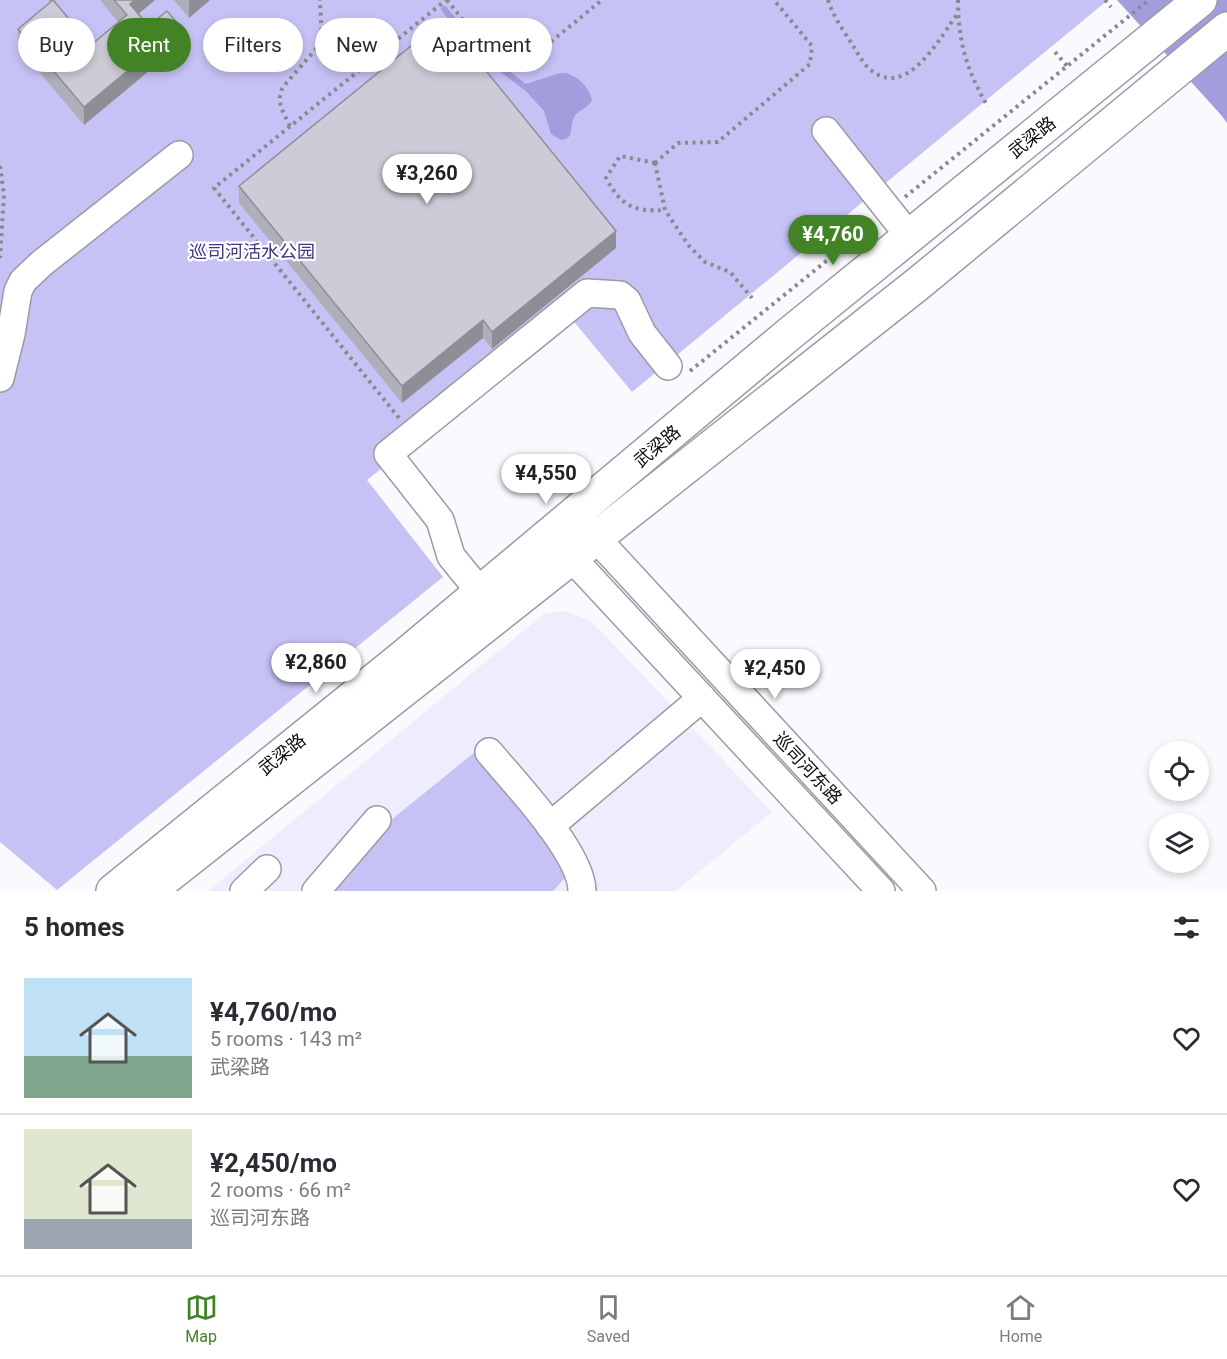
<!DOCTYPE html>
<meta charset="utf-8">
<style>
body{margin:0;font-family:Roboto,"Noto Sans SC",sans-serif;background:#f7f7f7;color:#2b2b33;height:100vh;display:flex;flex-direction:column;font-size:22px;white-space:nowrap}
*{box-sizing:border-box;margin:0}
p{font-size:20px;color:#7c7c81}
.icon{flex:none;width:33px;height:33px;fill:none;stroke:currentColor;stroke-width:2;stroke-linecap:round;stroke-linejoin:round}
.map{position:relative;height:891px;overflow:hidden}
.panel{display:flex;flex-direction:column;background:#fff;flex:1}
.panel>*{flex:none}
.hud{position:absolute;left:18px;top:18px;width:600px;height:54px;display:flex;gap:12px}
.controls{position:absolute;left:1149px;top:741px;display:grid;gap:12px}
.controls a{display:grid;place-items:center;width:60px;height:60px;border-radius:50%;background:#fff;box-shadow:0 3px 9px #0003;font-size:30px}
.price{position:absolute;translate:-50% -51px;padding:0 14px;border-radius:21px;background:#fff;color:#222;font-size:20px;line-height:39px;filter:drop-shadow(0 2px 3px #0008)}
.price::after{content:'';position:absolute;left:50%;top:36px;width:18px;height:14px;margin-left:-9px;background:inherit;clip-path:polygon(0 0,100% 0,50% 100%)}
.price.on{background:#418325;color:#fff}
ul{padding:0;list-style:none}
li{display:flex;align-items:center;gap:18px;height:150px;padding:0 24px}
li+li{border-top:2px solid #e1e1e2}
li span{display:grid;place-items:center;flex:none;width:168px;height:120px;border-radius:0px;color:#555}
li>.icon{margin-inline-start:auto}
span .icon{width:72px;height:72px;fill:#fffc;stroke-width:1}
li b{font-size:26px}
h2{display:flex;justify-content:space-between;align-items:center;height:72px;padding:0 24px;font-size:26px}
.pill{padding:0 21px;border-radius:27px;background:#fff;box-shadow:0 3px 9px #0003;font-size:21px;line-height:54px}
.pill.on{background:#418325;color:#fff}
.dock{display:flex;justify-content:space-around;align-items:center;height:84px;border-top:2px solid #e1e1e2;background:#fff;font-size:16px;color:#7c7c81}
.dock a{display:grid;justify-items:center;gap:3px}
.dock .on{color:#418325}
.map>svg:first-child{display:block}
</style>
<div class="map">
<svg width="1227" height="891" viewBox="0 0 1227 891">
<rect width="100%" height="100%" fill="#faf9fe"/>
<!-- built -->
<path fill="#eeedfd" d="M564,611L588,620L601,631L772,812L676,891H208L545,613Z"/>
<!-- green -->
<g fill="#c6c2f5">
<path d="M0,0H1108L632,392L571,318L367,480L443,577L57,890L0,842Z"/>
<path d="M475,752L571,871L553,891H328L391,820Z"/>
</g>
<!-- water -->
<g fill="#a29ddc">
<path d="M1117,0H1227V123L1222,116Z"/>
<path d="M566,73C580,78 588,86 592,100C588,109 579,109 574,117C569,127 575,139 561,140L551,134L544,111L524,89L525,84C539,81 553,73 566,73Z"/>
</g>
<g fill="none" stroke-linecap="round" stroke-linejoin="round">
<!-- stream -->
<path stroke="#a29ddc" stroke-width="6" d="M444,9L480,52L525,87"/>
<!-- minor casing -->
<g stroke="#9b9ba6" stroke-width="30">
<g id="minor">
<path d="M826,131L909,236"/>
<path d="M0,378L11,334L18,291L23,281L42,263L179,155"/>
<path d="M583,524L922,891"/>
<path d="M557,542L881,891"/>
<path d="M481,593L451,556L440,520L388,454L587,293L620,295L627,301L642,333L668,366"/>
<path d="M489,752C514,782 582,853 582,891"/>
<path d="M550,826L702,698"/>
<path d="M244,891L267,869"/>
<path d="M316,891L377,820"/>
</g>
</g>
<!-- major casing -->
<g stroke="#9b9ba6" stroke-width="36">
<g id="major">
<path d="M113,891L403,657L788,335L1200,0"/>
<path d="M149,891L919,283L1227,29"/>
</g>
</g>
<!-- path -->
<g stroke="#89898d" stroke-width="4" stroke-dasharray="3 4.5" stroke-linecap="butt">
<path d="M447,0L494,59C499,64 504,68 511,67C524,66 587,12 602,0"/>
<path d="M828,0C833,17 846,34 855,49C860,57 865,66 872,71C908,99 941,36 958,13"/>
<path d="M958,0C958,42 967,71 988,107"/>
<path d="M1105,0L1111,7"/>
<path d="M1055,52L1067,66"/>
<path d="M290,126C284,113 275,102 283,87L322,42L320,0"/>
<path d="M655,163L678,143L718,142L810,64L812,46L774,0"/>
<path d="M655,163L665,210L689,246L705,262L730,272L752,298"/>
<path d="M655,163L620,156L606,178C621,206 634,212 665,210"/>
<path d="M0,166L4,195L0,258"/>
<path d="M905,197L1149,0"/>
<path d="M690,371L871,225"/>
<path d="M399,418L214,188L446,0"/>
</g>
<!-- minor -->
<use href="#minor" stroke="#fff" stroke-width="27"/>
<!-- major -->
<use href="#major" stroke="#fff" stroke-width="33"/>
</g>
<!-- wall -->
<g fill="#afafb9">
<path d="M48,0H54L91,45L118,22L100,0H155L138,14L162,60L84,125L18,47V29L50,3Z"/>
<path d="M174,0H210L189,18Z"/>
<path d="M152,23L178,29L164,42L152,28Z"/>
<path d="M239,186L616,248L492,349L483,338L402,403L239,203Z"/>
</g>
<!-- shaded-wall -->
<g fill="#8f8e96">
<path d="M135,0H155L130,21V4Z"/>
<path d="M190,0H210L189,18V1Z"/>
<path d="M178,24V29L164,42V37Z"/>
<path d="M162,42V60L84,125V107Z"/>
<path d="M616,231V248L492,349V332Z"/>
<path d="M483,320V338L402,403V386Z"/>
</g>
<!-- building -->
<g fill="#cccbd7" stroke="#8f8e96" stroke-width="1.5">
<path d="M53,0L91,45L127,15L114,0H135L130,4L162,42L84,107L18,29Z"/>
<path d="M167,11L178,24L164,37L152,23Z"/>
<path d="M444,19L616,231L492,332L483,320L402,386L239,186Z"/>
</g>
<g text-anchor="middle" dominant-baseline="central" stroke-width="4.5" stroke-linejoin="round" paint-order="stroke">
<!-- street labels -->
<g font-size="18" fill="#0d0d11" stroke="#fff">
<text transform="translate(1032 137) rotate(-39)">武梁路</text>
<text transform="translate(657 446) rotate(-40)">武梁路</text>
<text transform="translate(282 754) rotate(-39)">武梁路</text>
<text transform="translate(808 768) rotate(47)">巡司河东路</text>
</g>
<!-- park labels -->
<g font-size="18" fill="#433680" stroke="#fff">
<text x="252" y="251">巡司河活水公园</text>
</g>
</g>
</svg>
<div class="controls">
<a><svg class="icon" aria-label="locate" viewBox="0 0 24 24"><circle cx="12" cy="12" r="6"/><path d="M12 2v4M12 18v4M2 12h4M18 12h4"/></svg></a>
<a><svg class="icon" aria-label="layers" viewBox="0 0 24 24"><path d="M12 4l9 5-9 5-9-5zM3 14l9 5 9-5"/></svg></a>
</div>
<b class="price" style="left:427px;top:205px">¥3,260</b>
<b class="price on" style="left:833px;top:266px">¥4,760</b>
<b class="price" style="left:546px;top:505px">¥4,550</b>
<b class="price" style="left:316px;top:694px">¥2,860</b>
<b class="price" style="left:775px;top:700px">¥2,450</b>
<div class="hud">
<a class="pill">Buy</a>
<a class="pill on">Rent</a>
<a class="pill">Filters</a>
<a class="pill">New</a>
<a class="pill">Apartment</a>
</div>
</div>
<section class="panel">
<h2>5 homes<svg class="icon" aria-label="filters" viewBox="0 0 24 24"><path d="M4 7h16M4 17h16"/><circle cx="9" cy="7" r="2"/><circle cx="15" cy="17" r="2"/></svg></h2>
<ul>
<li><span style="background:linear-gradient(#bfe0f5 65%,#7fa58c 0)"><svg class="icon" aria-label="home" viewBox="0 0 24 24"><path d="M3 11l9-7 9 7M6 9v11h12V9"/></svg></span><div><b>¥4,760/mo</b><p>5 rooms · 143 m²</p><p>武梁路</p></div><svg class="icon" aria-label="heart" viewBox="0 0 24 24"><path d="M12 20l-8-8c-3-5 5-10 8-4 3-6 11-1 8 4z"/></svg></li>
<li><span style="background:linear-gradient(#dfe7d0 75%,#9aa5b1 0)"><svg class="icon" aria-label="home" viewBox="0 0 24 24"><path d="M3 11l9-7 9 7M6 9v11h12V9"/></svg></span><div><b>¥2,450/mo</b><p>2 rooms · 66 m²</p><p>巡司河东路</p></div><svg class="icon" aria-label="heart" viewBox="0 0 24 24"><path d="M12 20l-8-8c-3-5 5-10 8-4 3-6 11-1 8 4z"/></svg></li>
</ul>
</section>
<nav class="dock">
<a class="on"><svg class="icon" aria-label="map" viewBox="0 0 24 24"><path d="M3 6l6-2 6 2 6-2v14l-6 2-6-2-6 2zM9 4v14M15 6v14"/></svg>Map</a>
<a><svg class="icon" aria-label="saved" viewBox="0 0 24 24"><path d="M7 4h10v16l-5-4-5 4z"/></svg>Saved</a>
<a><svg class="icon" aria-label="home" viewBox="0 0 24 24"><path d="M3 11l9-7 9 7M6 9v11h12V9"/></svg>Home</a>
</nav>
